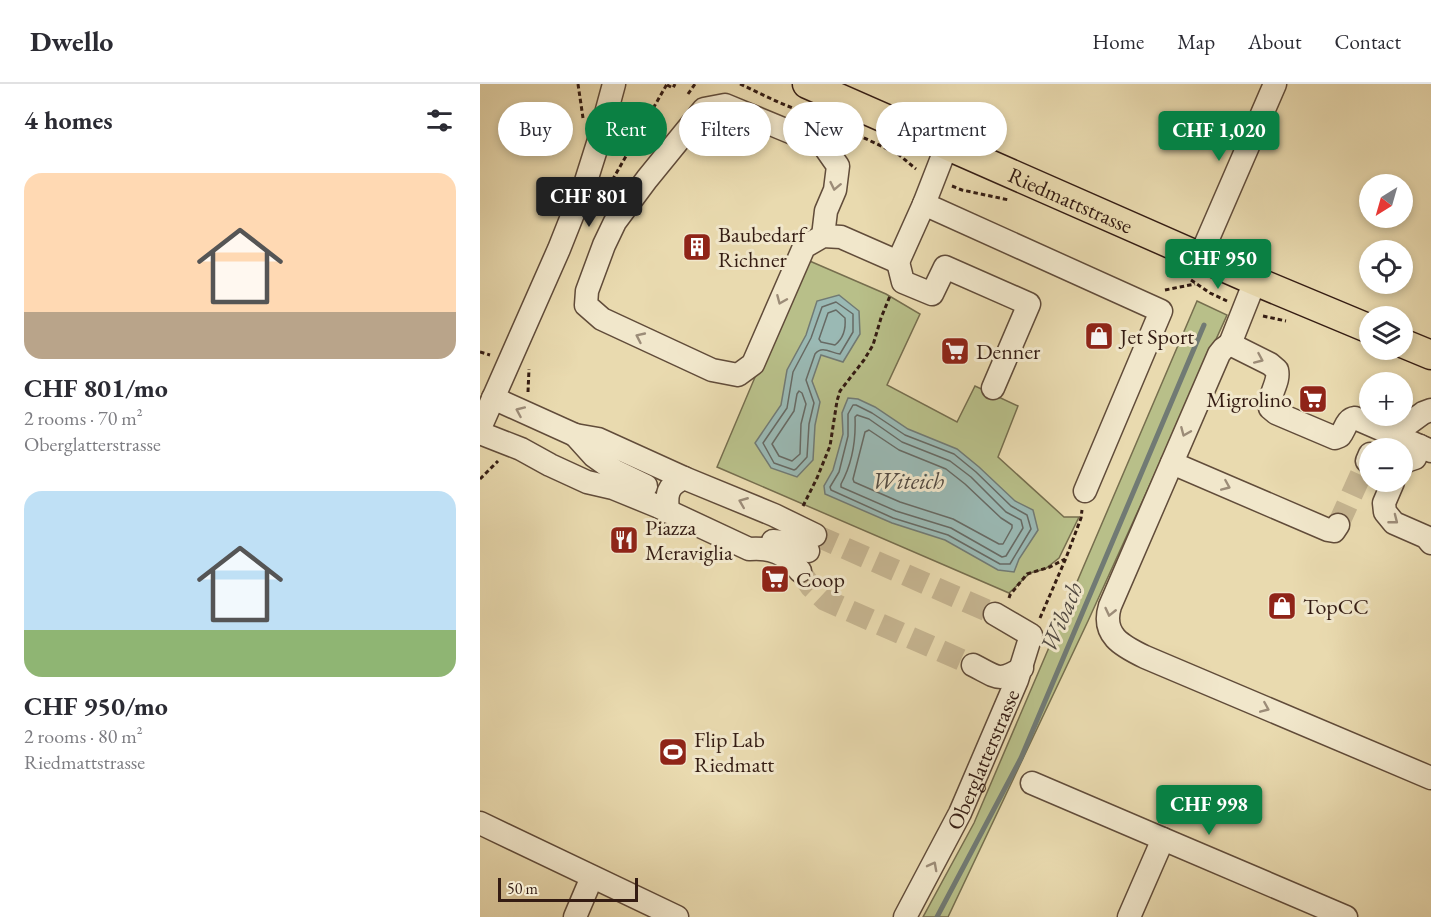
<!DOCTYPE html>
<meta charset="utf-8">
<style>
body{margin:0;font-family:"EB Garamond",serif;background:#f2f2f3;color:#2b2b33;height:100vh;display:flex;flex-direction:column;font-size:22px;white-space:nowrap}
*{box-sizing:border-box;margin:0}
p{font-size:20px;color:#7c7c81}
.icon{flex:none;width:33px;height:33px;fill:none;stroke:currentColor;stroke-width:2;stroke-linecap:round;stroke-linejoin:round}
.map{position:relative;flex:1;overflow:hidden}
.drawer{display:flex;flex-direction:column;background:#fff;width:480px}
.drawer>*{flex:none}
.top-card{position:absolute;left:18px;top:18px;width:570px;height:54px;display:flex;gap:12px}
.needle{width:39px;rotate:217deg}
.controls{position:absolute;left:879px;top:90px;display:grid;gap:12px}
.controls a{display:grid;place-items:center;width:54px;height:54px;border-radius:50%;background:#fff;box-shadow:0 3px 9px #0003;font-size:30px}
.scale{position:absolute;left:18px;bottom:15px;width:140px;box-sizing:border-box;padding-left:6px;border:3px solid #341c13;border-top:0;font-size:16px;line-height:21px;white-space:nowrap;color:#341c13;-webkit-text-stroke:4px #f1e7cb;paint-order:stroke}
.price{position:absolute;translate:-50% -51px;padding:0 14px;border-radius:6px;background:#0b8043;color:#fff;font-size:20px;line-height:39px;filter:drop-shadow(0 2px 3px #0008)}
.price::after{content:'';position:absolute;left:50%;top:36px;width:18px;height:14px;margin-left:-9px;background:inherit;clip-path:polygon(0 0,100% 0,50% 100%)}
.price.selected{background:#222;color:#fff}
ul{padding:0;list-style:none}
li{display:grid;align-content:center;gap:12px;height:318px;padding:0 24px}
li span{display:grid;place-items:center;height:186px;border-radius:18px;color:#555}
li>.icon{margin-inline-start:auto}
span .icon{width:108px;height:108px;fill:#fffc;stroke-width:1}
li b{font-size:26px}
h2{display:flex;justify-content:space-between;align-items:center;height:72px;padding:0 24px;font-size:26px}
.chip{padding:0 21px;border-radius:27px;background:#fff;box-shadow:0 3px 9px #0003;font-size:21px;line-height:54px}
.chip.selected{background:#0b8043;color:#fff}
header{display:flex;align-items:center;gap:36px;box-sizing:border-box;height:84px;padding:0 30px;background:#fff;border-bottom:2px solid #e1e1e2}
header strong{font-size:28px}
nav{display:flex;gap:33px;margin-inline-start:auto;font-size:21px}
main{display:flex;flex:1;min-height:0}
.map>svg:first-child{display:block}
</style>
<header>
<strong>Dwello</strong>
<nav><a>Home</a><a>Map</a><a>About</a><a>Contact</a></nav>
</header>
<main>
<section class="drawer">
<h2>4 homes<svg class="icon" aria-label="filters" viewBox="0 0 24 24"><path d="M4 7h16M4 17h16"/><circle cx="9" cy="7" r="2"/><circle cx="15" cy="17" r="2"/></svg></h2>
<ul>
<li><span style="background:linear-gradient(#ffd9b3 75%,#b9a48a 0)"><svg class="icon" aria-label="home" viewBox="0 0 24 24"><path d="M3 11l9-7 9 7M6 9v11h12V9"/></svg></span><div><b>CHF 801/mo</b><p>2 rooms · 70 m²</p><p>Oberglatterstrasse</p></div></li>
<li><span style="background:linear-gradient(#bfe0f5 75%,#8fb573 0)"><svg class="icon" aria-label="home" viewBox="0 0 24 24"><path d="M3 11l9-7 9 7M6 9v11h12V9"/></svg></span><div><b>CHF 950/mo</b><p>2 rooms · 80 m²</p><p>Riedmattstrasse</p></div></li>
</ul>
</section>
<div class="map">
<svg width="951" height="833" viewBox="0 0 951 833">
<rect width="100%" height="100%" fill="#e9daaf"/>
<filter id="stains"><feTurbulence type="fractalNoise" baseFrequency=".00333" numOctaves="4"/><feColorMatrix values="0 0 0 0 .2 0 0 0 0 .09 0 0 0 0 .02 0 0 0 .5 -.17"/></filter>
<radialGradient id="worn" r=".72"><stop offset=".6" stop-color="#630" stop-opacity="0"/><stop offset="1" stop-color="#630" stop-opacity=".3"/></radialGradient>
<!-- green -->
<g fill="#b8bf89" stroke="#766e4e" stroke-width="1.5">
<path d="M325,175L406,210L440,230L407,301L477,338L495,302L538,322L518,373L584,433H599L579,474L565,485L550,489L529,509L237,383Z"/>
<path d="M717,217L747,231L608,537L468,833H443L494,739Z"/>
</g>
<!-- water -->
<g fill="#9ab9b4" stroke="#717a74" stroke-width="1.5">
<path d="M359,211L379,227L380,250L363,278L341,271L332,297L340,318L335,341L333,376L317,393L291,384L275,359L301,321L307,286L326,251L337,217Z"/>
<path d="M368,314L378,315L395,323L428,345L477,365L499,383L535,417L553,426L558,446L539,475L534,488L518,486L465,456L412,439L345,410L344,402L353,386L363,350L362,329Z"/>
</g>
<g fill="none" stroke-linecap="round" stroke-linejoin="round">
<!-- shore -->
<g stroke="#676a64" stroke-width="1.5">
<path d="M356,218L373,230V248L360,270C351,269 342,261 335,270L326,296L334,319L329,340L327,373L316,385L314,386L294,379L283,359L307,324L313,288L331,254L342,223Z"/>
<path d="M356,226L365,234C366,245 364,254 355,261L341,258L339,255L348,229Z"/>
<path d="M319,307L322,309L326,320L321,340L320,370L312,377L299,372L292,360L314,327L317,310Z"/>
<path d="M373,321H376L392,329L425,351L474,370L496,388L531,422L547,431L551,445L530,480H520L468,451L413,434L351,406L350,403L359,388L368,352V330Z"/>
<path d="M377,331L389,335L422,358L470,377L491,393L526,428L541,436L543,444L526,472L522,473L471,444L416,427L361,403V400C372,380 376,356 375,333Z"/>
<path d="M389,346L419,366L466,385L485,400L521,434L532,441V444L523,460H519L473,435L420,418L374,398L373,395L385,348Z"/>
</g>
<!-- stream -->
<path stroke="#717a74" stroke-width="5" d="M457,833L541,674L724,241"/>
<!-- minor-tunnel -->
<g stroke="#c5b490" stroke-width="22" stroke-dasharray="22 11" stroke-linecap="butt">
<path d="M858,441L887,377"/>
<path d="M335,451L515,530"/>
<path d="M320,487L331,503L345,516L493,581"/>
</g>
<!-- minor casing -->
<g stroke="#614c3a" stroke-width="25">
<g id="minor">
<path d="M467,61L444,120L681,227L605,407"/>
<path d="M343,152L346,127L355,106L358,82L344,62L245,21L224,25L167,95L135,138L124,161L107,207L106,221L122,235L232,286L258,291L273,280L324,163L343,152L361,153L418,178L444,120"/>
<path d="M720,173L795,0"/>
<path d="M418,178L423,198L452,210L465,183L549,220L513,304"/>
<path d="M775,197L750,260L790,280L797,286C800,299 788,310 790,324L796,329L855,354L860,352C865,346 866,335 875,334L951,367"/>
<path d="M750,260L743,265L739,270L630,522C621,551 642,562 665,573L951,694"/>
<path d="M13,314L95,351L118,355L204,394"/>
<path d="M0,344L79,165L106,97L118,59L134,0"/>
<path d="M0,349L41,365L70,381L107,398L133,404L177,422L269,465C290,463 306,469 320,487"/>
<path d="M95,351L114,372L135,387L166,402"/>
<path d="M913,351L943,329L951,326"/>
<path d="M887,377L890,370"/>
<path d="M692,379L848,446L854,447L858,441"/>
<path d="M922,381L926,377L935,374L940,362"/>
<path d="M913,398L904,419L905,428L914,439L946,453L951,459"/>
<path d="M188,428C186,410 187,402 204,394L294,431L335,451"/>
<path d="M293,457L303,458L328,467"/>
<path d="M493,581C517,593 518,599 542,584"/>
<path d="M552,699L683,755"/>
<path d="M0,739L197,833"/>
<path d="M95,833L112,793"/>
<path id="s1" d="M425,833L480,729L537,596L551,551L515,530"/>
<path d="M649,833L683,755L866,833"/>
</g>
</g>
<!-- major casing -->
<g stroke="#341c13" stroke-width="31">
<g id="major">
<path id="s2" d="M327,0L775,197L890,245"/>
<path d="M922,259L951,271"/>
</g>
</g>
<!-- path -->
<g stroke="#341c13" stroke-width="3" stroke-dasharray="4.5 3" stroke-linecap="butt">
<path d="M98,0L103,34"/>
<path d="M260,0L298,18L380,52L418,70L436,85"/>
<path d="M187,1L193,4L195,0"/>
<path d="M208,10L215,0"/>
<path d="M472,102L482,106L529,116"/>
<path d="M125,109L187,0"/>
<path d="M711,196L730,209L747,217"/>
<path d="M685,206L715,200"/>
<path d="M783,232L806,237"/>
<path d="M0,268L10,271"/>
<path d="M890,268L904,274"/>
<path d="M48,308L49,285"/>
<path d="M0,395L18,377"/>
<path d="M323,422L337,394L350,362L357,317L360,307L384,276L393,261L401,234L410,212"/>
<path d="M529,514L530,511L547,490L570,483L585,475"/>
<path d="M560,534L586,474L601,434L602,426"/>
</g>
<!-- minor -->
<use href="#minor" stroke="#f1e7cb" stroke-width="22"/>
<!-- major -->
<use href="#major" stroke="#e9daaf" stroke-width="28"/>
</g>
<!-- one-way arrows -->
<defs><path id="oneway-chevron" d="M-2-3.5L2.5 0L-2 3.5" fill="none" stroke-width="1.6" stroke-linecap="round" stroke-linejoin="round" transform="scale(1.5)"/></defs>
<g stroke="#9c8c78">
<use href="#oneway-chevron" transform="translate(355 102) rotate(102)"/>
<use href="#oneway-chevron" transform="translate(301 216) rotate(113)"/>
<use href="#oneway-chevron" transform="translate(160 253) rotate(-155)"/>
<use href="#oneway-chevron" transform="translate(779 275) rotate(24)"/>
<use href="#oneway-chevron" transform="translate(40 327) rotate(-156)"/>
<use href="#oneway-chevron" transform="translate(705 348) rotate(113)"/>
<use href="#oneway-chevron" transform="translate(746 402) rotate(23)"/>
<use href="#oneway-chevron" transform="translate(263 418) rotate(-158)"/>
<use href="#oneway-chevron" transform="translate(914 436) rotate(38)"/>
<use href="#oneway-chevron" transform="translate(630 528) rotate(103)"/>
<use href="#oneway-chevron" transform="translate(785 624) rotate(23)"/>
<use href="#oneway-chevron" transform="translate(453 782) rotate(-62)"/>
</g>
<!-- icons -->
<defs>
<g id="building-square" transform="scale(1.5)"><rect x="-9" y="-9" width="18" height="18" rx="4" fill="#8f2418" stroke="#f1e7cb"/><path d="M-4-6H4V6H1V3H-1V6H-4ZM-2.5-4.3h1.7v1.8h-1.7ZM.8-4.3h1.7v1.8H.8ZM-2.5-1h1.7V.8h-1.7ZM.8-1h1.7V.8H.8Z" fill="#fff"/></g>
<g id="shop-square" transform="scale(1.5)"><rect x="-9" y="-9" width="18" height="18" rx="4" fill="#8f2418" stroke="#f1e7cb"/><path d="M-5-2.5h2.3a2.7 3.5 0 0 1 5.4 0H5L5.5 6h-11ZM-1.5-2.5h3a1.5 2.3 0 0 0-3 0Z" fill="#fff"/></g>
<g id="supermarket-square" transform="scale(1.5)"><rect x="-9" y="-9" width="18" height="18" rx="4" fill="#8f2418" stroke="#f1e7cb"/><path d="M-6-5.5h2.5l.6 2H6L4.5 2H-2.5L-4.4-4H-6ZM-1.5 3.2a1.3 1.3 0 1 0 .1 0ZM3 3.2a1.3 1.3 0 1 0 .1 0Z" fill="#fff"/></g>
<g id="restaurant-square" transform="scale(1.5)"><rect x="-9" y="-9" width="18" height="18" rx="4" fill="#8f2418" stroke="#f1e7cb"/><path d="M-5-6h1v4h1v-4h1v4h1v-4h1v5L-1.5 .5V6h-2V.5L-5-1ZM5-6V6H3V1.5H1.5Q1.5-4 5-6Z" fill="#fff"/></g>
<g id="stadium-square" transform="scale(1.5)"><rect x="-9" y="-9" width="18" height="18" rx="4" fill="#8f2418" stroke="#f1e7cb"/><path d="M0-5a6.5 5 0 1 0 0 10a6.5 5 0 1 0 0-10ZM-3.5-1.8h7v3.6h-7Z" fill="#fff"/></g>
</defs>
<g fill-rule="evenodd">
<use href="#building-square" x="217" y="163"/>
<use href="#shop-square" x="619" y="252"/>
<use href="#supermarket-square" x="475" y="267"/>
<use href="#supermarket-square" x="833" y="315"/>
<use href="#restaurant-square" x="144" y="456"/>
<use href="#supermarket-square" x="295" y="495"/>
<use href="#shop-square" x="802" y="522"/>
<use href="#stadium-square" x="193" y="668"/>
</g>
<g text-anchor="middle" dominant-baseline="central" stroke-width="6" stroke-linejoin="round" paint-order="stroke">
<!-- street labels -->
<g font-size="22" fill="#341c13" stroke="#f1e7cb">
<text stroke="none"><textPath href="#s2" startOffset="288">Riedmattstrasse</textPath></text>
<text stroke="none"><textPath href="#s1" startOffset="176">Oberglatterstrasse</textPath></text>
</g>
<!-- poi labels -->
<g font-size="22" fill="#341c13" stroke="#f1e7cb" text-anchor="start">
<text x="238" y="150">Baubedarf<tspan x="238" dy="25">Richner</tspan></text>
<text x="640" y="252">Jet Sport</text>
<text x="496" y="267">Denner</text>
<text x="812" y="315" text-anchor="end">Migrolino</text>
<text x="165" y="443">Piazza<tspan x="165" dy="25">Meraviglia</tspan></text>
<text x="316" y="495">Coop</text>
<text x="823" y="522">TopCC</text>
<text x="214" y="655">Flip Lab<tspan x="214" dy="25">Riedmatt</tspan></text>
</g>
<!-- water labels -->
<g font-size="24" font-style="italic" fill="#534b43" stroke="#f1e7cb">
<text x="428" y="396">Witeich</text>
<text transform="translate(581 533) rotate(-67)">Wibach</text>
</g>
</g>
<rect width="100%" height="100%" filter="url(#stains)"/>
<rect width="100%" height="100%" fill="url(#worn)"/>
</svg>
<div class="controls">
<a><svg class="needle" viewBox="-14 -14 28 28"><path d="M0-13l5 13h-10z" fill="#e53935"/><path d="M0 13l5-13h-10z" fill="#7c7c81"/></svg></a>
<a><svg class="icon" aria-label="locate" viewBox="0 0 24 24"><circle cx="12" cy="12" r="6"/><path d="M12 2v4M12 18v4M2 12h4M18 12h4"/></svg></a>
<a><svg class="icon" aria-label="layers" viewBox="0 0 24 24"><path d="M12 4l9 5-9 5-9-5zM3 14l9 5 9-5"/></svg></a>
<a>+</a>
<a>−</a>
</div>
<div class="scale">50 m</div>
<b class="price" style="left:739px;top:78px">CHF 1,020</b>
<b class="price selected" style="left:109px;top:144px">CHF 801</b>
<b class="price" style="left:738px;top:206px">CHF 950</b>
<b class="price" style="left:729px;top:752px">CHF 998</b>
<div class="top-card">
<a class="chip">Buy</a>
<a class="chip selected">Rent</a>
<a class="chip">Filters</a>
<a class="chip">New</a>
<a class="chip">Apartment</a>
</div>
</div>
</main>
